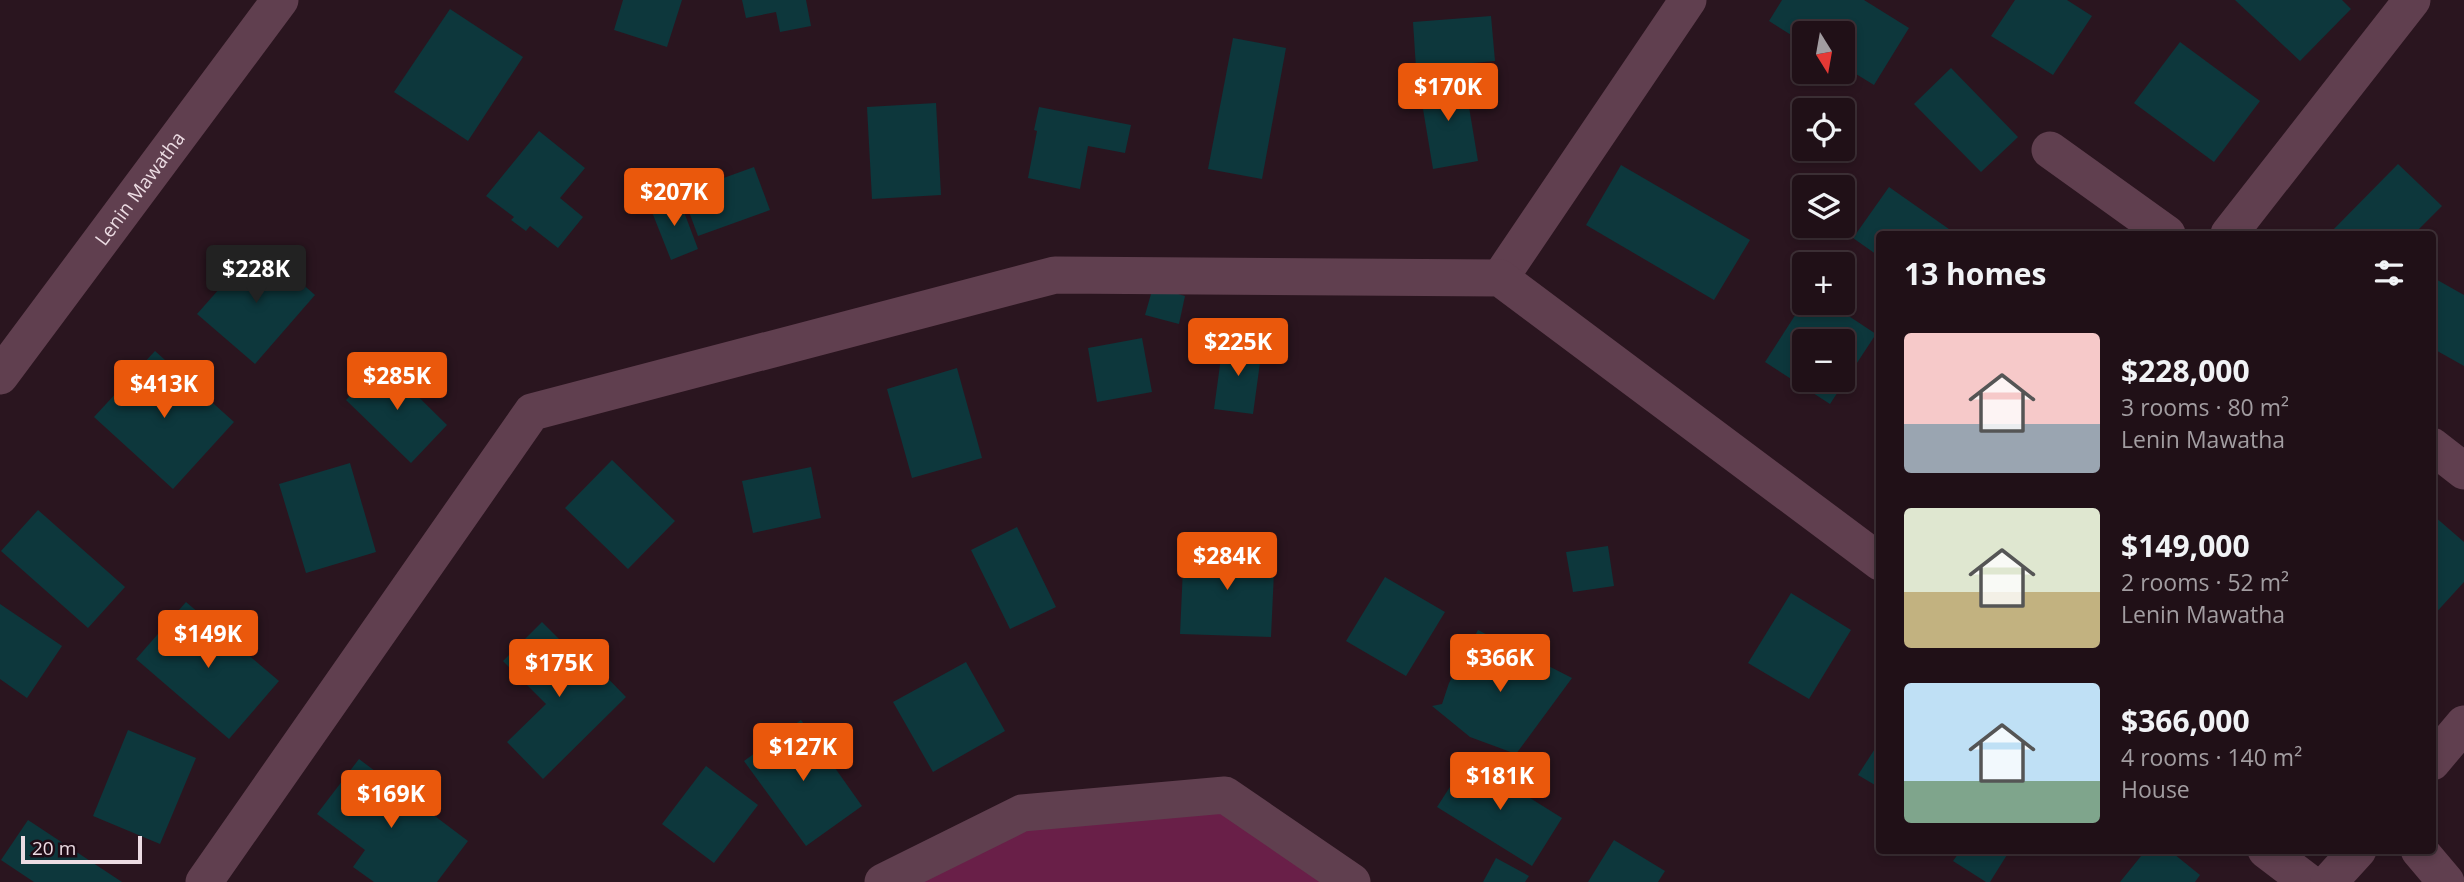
<!DOCTYPE html>
<meta charset="utf-8">
<style>
body{margin:0;font-family:"Open Sans",sans-serif;background:#2d1e24;color:#f1f3f6;height:100vh;display:flex;flex-direction:column;font-size:26px;white-space:nowrap}
*{box-sizing:border-box;margin:0}
p{font-size:23px;color:#a29da1}
.icon{flex:none;width:38px;height:38px;fill:none;stroke:currentColor;stroke-width:2;stroke-linecap:round;stroke-linejoin:round}
.map{position:relative;flex:1;overflow:hidden}
.sheet{position:absolute;left:1876px;top:231px;width:560px;height:623px;display:flex;flex-direction:column;background:#201017;border-radius:7px;box-shadow:0 4px 10px #0003,0 0 0 2px #3d3036}
.sheet>*{flex:none}
.needle{width:46px;rotate:169deg}
.buttons{position:absolute;left:1792px;top:21px;display:grid;gap:14px}
.buttons a{display:grid;place-items:center;width:63px;height:63px;border-radius:7px;background:#201017;box-shadow:0 4px 10px #0003,0 0 0 2px #3d3036;font-size:35px}
.scale{position:absolute;left:21px;bottom:18px;width:121px;box-sizing:border-box;padding-left:7px;border:4px solid #ecdce3;border-top:0;font-size:19px;line-height:24px;white-space:nowrap;color:#ecdce3;-webkit-text-stroke:5px #200c16;paint-order:stroke}
.price{position:absolute;translate:-50% -60px;padding:0 16px;border-radius:7px;background:#ea580c;color:#fff;font-size:23px;line-height:46px;filter:drop-shadow(0 2px 4px #0008)}
.price::after{content:'';position:absolute;left:50%;top:42px;width:21px;height:16px;margin-left:-10px;background:inherit;clip-path:polygon(0 0,100% 0,50% 100%)}
.price.active{background:#222;color:#fff}
ul{padding:0;list-style:none}
li{display:flex;align-items:center;gap:21px;height:175px;padding:0 28px}
li span{display:grid;place-items:center;flex:none;width:196px;height:140px;border-radius:7px;color:#555}
li>.icon{margin-inline-start:auto}
span .icon{width:84px;height:84px;fill:#fffc;stroke-width:1}
li b{font-size:30px}
h2{display:flex;justify-content:space-between;align-items:center;height:84px;padding:0 28px;font-size:30px}
.map>svg:first-child{display:block}
</style>
<div class="map">
<svg width="2464" height="882" viewBox="0 0 2464 882">
<rect width="100%" height="100%" fill="#2a151f"/>
<!-- green -->
<path fill="#691f48" d="M1225,795L1352,882H883L1022,813Z"/>
<!-- building -->
<g fill="#0d373c" fill-rule="evenodd">
<path d="M623,0H682L667,47L614,30Z"/>
<path d="M742,0H806L811,26L780,32L776,12L746,18Z"/>
<path d="M1782,0H1864L1909,28L1874,85L1843,66V33H1804V43L1769,21Z"/>
<path d="M2015,0H2067L2092,16L2053,75L1991,36Z"/>
<path d="M2235,0H2342L2351,9L2300,61Z"/>
<path d="M450,9L523,57L468,141L394,92Z"/>
<path d="M1491,16L1495,61L1416,68L1413,22Z"/>
<path d="M1233,38L1286,48L1262,179L1208,169Z"/>
<path d="M2180,42L2260,101L2214,162L2134,103Z"/>
<path d="M1951,68L2018,137L1981,172L1914,104Z"/>
<path d="M1464,77L1478,161L1433,169L1419,85Z"/>
<path d="M936,103L941,195L872,199L867,107Z"/>
<path d="M1039,107L1131,125L1125,153L1088,146L1080,189L1028,178L1037,131L1034,130Z"/>
<path d="M539,131L585,168L560,198L583,217L558,248L530,226L526,231L511,220L514,217L486,196Z"/>
<path d="M2398,164L2442,206L2414,234H2329Z"/>
<path d="M1621,165L1750,240L1714,300L1586,225Z"/>
<path d="M754,167L770,210L698,236L682,193Z"/>
<path d="M1889,187L1956,234H1880V257L1853,238Z"/>
<path d="M678,196L698,249L671,260L650,207Z"/>
<path d="M258,245L315,295L255,364L197,314Z"/>
<path d="M2432,277L2464,295V366L2432,348Z"/>
<path d="M1153,287L1185,296L1179,324L1145,315Z"/>
<path d="M1803,303H1829L1876,334L1830,404L1765,362ZM1804,341H1843V380H1804Z"/>
<path d="M1142,338L1152,392L1097,402L1088,348Z"/>
<path d="M1223,343L1262,348L1253,414L1214,409Z"/>
<path d="M155,351L234,422L173,489L94,417Z"/>
<path d="M383,362L447,425L411,463L346,400Z"/>
<path d="M957,368L982,458L912,478L887,389Z"/>
<path d="M612,460L675,521L628,569L565,508Z"/>
<path d="M350,463L376,552L306,573L279,484Z"/>
<path d="M811,467L821,518L753,533L742,481Z"/>
<path d="M38,510L125,587L88,628L1,551Z"/>
<path d="M2434,516L2464,542V582L2432,617V518Z"/>
<path d="M1017,527L1056,607L1010,629L971,550Z"/>
<path d="M1184,546L1275,550L1271,637L1180,634Z"/>
<path d="M1608,546L1614,586L1573,592L1566,552Z"/>
<path d="M1385,577L1445,612L1406,676L1346,641Z"/>
<path d="M1791,593L1851,630L1809,699L1748,663Z"/>
<path d="M186,602L279,681L229,739L136,659Z"/>
<path d="M0,604L62,646L27,698L0,679Z"/>
<path d="M542,622L584,664L589,659L626,697L543,779L507,742L546,704L503,661Z"/>
<path d="M1478,630L1572,678L1516,754L1470,737L1432,706L1442,704L1449,683Z"/>
<path d="M966,662L1005,731L933,772L893,702Z"/>
<path d="M801,720L862,806L806,846L744,761Z"/>
<path d="M128,730L196,758L160,844L93,816Z"/>
<path d="M1880,741V788L1858,775Z"/>
<path d="M359,759L468,841L437,882H374L353,867L365,850L317,814Z"/>
<path d="M1468,759L1562,818L1532,866L1437,807Z"/>
<path d="M706,766L758,805L714,863L662,824Z"/>
<path d="M28,820L122,882H34L1,860Z"/>
<path d="M1614,840L1665,871L1658,882H1588Z"/>
<path d="M1961,850H2010L1990,882H1986L1953,861Z"/>
<path d="M2146,850H2169L2200,875L2195,882H2120Z"/>
<path d="M1496,858L1529,876L1525,882H1483Z"/>
</g>
<g fill="none" stroke-linecap="round" stroke-linejoin="round">
<!-- minor -->
<g stroke="#603f4f" stroke-width="37">
<path d="M2050,150L2167,234"/>
<path d="M2229,234L2412,0"/>
<path d="M1500,278L1688,0"/>
<path id="s1" d="M0,376L280,0"/>
<path d="M2432,446L2464,471"/>
<path d="M2432,762L2464,724"/>
<path d="M2266,850L2308,882"/>
<path d="M2419,850L2446,882"/>
<path d="M204,882L532,412L1055,275L1500,278L1880,562"/>
<path d="M883,882L1022,813L1225,795L1352,882"/>
<path d="M2329,882L2358,850"/>
</g>
</g>
<g text-anchor="middle" dominant-baseline="central" stroke-width="7" stroke-linejoin="round" paint-order="stroke">
<!-- street labels -->
<g font-size="19" fill="#ecdce3" stroke="#200c16">
<text stroke="none"><textPath href="#s1" startOffset="234">Lenin Mawatha</textPath></text>
</g>
</g>
</svg>
<div class="buttons">
<a><svg class="needle" viewBox="-14 -14 28 28"><path d="M0-13l5 13h-10z" fill="#e53935"/><path d="M0 13l5-13h-10z" fill="#a29da1"/></svg></a>
<a><svg class="icon" aria-label="locate" viewBox="0 0 24 24"><circle cx="12" cy="12" r="6"/><path d="M12 2v4M12 18v4M2 12h4M18 12h4"/></svg></a>
<a><svg class="icon" aria-label="layers" viewBox="0 0 24 24"><path d="M12 4l9 5-9 5-9-5zM3 14l9 5 9-5"/></svg></a>
<a>+</a>
<a>−</a>
</div>
<div class="scale">20 m</div>
<b class="price" style="left:1448px;top:123px">$170K</b>
<b class="price" style="left:674px;top:228px">$207K</b>
<b class="price active" style="left:256px;top:305px">$228K</b>
<b class="price" style="left:1238px;top:378px">$225K</b>
<b class="price" style="left:397px;top:412px">$285K</b>
<b class="price" style="left:164px;top:420px">$413K</b>
<b class="price" style="left:1227px;top:592px">$284K</b>
<b class="price" style="left:208px;top:670px">$149K</b>
<b class="price" style="left:1500px;top:694px">$366K</b>
<b class="price" style="left:559px;top:699px">$175K</b>
<b class="price" style="left:803px;top:783px">$127K</b>
<b class="price" style="left:1500px;top:812px">$181K</b>
<b class="price" style="left:391px;top:830px">$169K</b>
<section class="sheet">
<h2>13 homes<svg class="icon" aria-label="filters" viewBox="0 0 24 24"><path d="M4 7h16M4 17h16"/><circle cx="9" cy="7" r="2"/><circle cx="15" cy="17" r="2"/></svg></h2>
<ul>
<li><span style="background:linear-gradient(#f6c9c9 65%,#9aa5b1 0)"><svg class="icon" aria-label="home" viewBox="0 0 24 24"><path d="M3 11l9-7 9 7M6 9v11h12V9"/></svg></span><div><b>$228,000</b><p>3 rooms · 80 m²</p><p>Lenin Mawatha</p></div></li>
<li><span style="background:linear-gradient(#dfe7d0 60%,#c2b280 0)"><svg class="icon" aria-label="home" viewBox="0 0 24 24"><path d="M3 11l9-7 9 7M6 9v11h12V9"/></svg></span><div><b>$149,000</b><p>2 rooms · 52 m²</p><p>Lenin Mawatha</p></div></li>
<li><span style="background:linear-gradient(#bfe0f5 70%,#7fa58c 0)"><svg class="icon" aria-label="home" viewBox="0 0 24 24"><path d="M3 11l9-7 9 7M6 9v11h12V9"/></svg></span><div><b>$366,000</b><p>4 rooms · 140 m²</p><p>House</p></div></li>
</ul>
</section>
</div>
